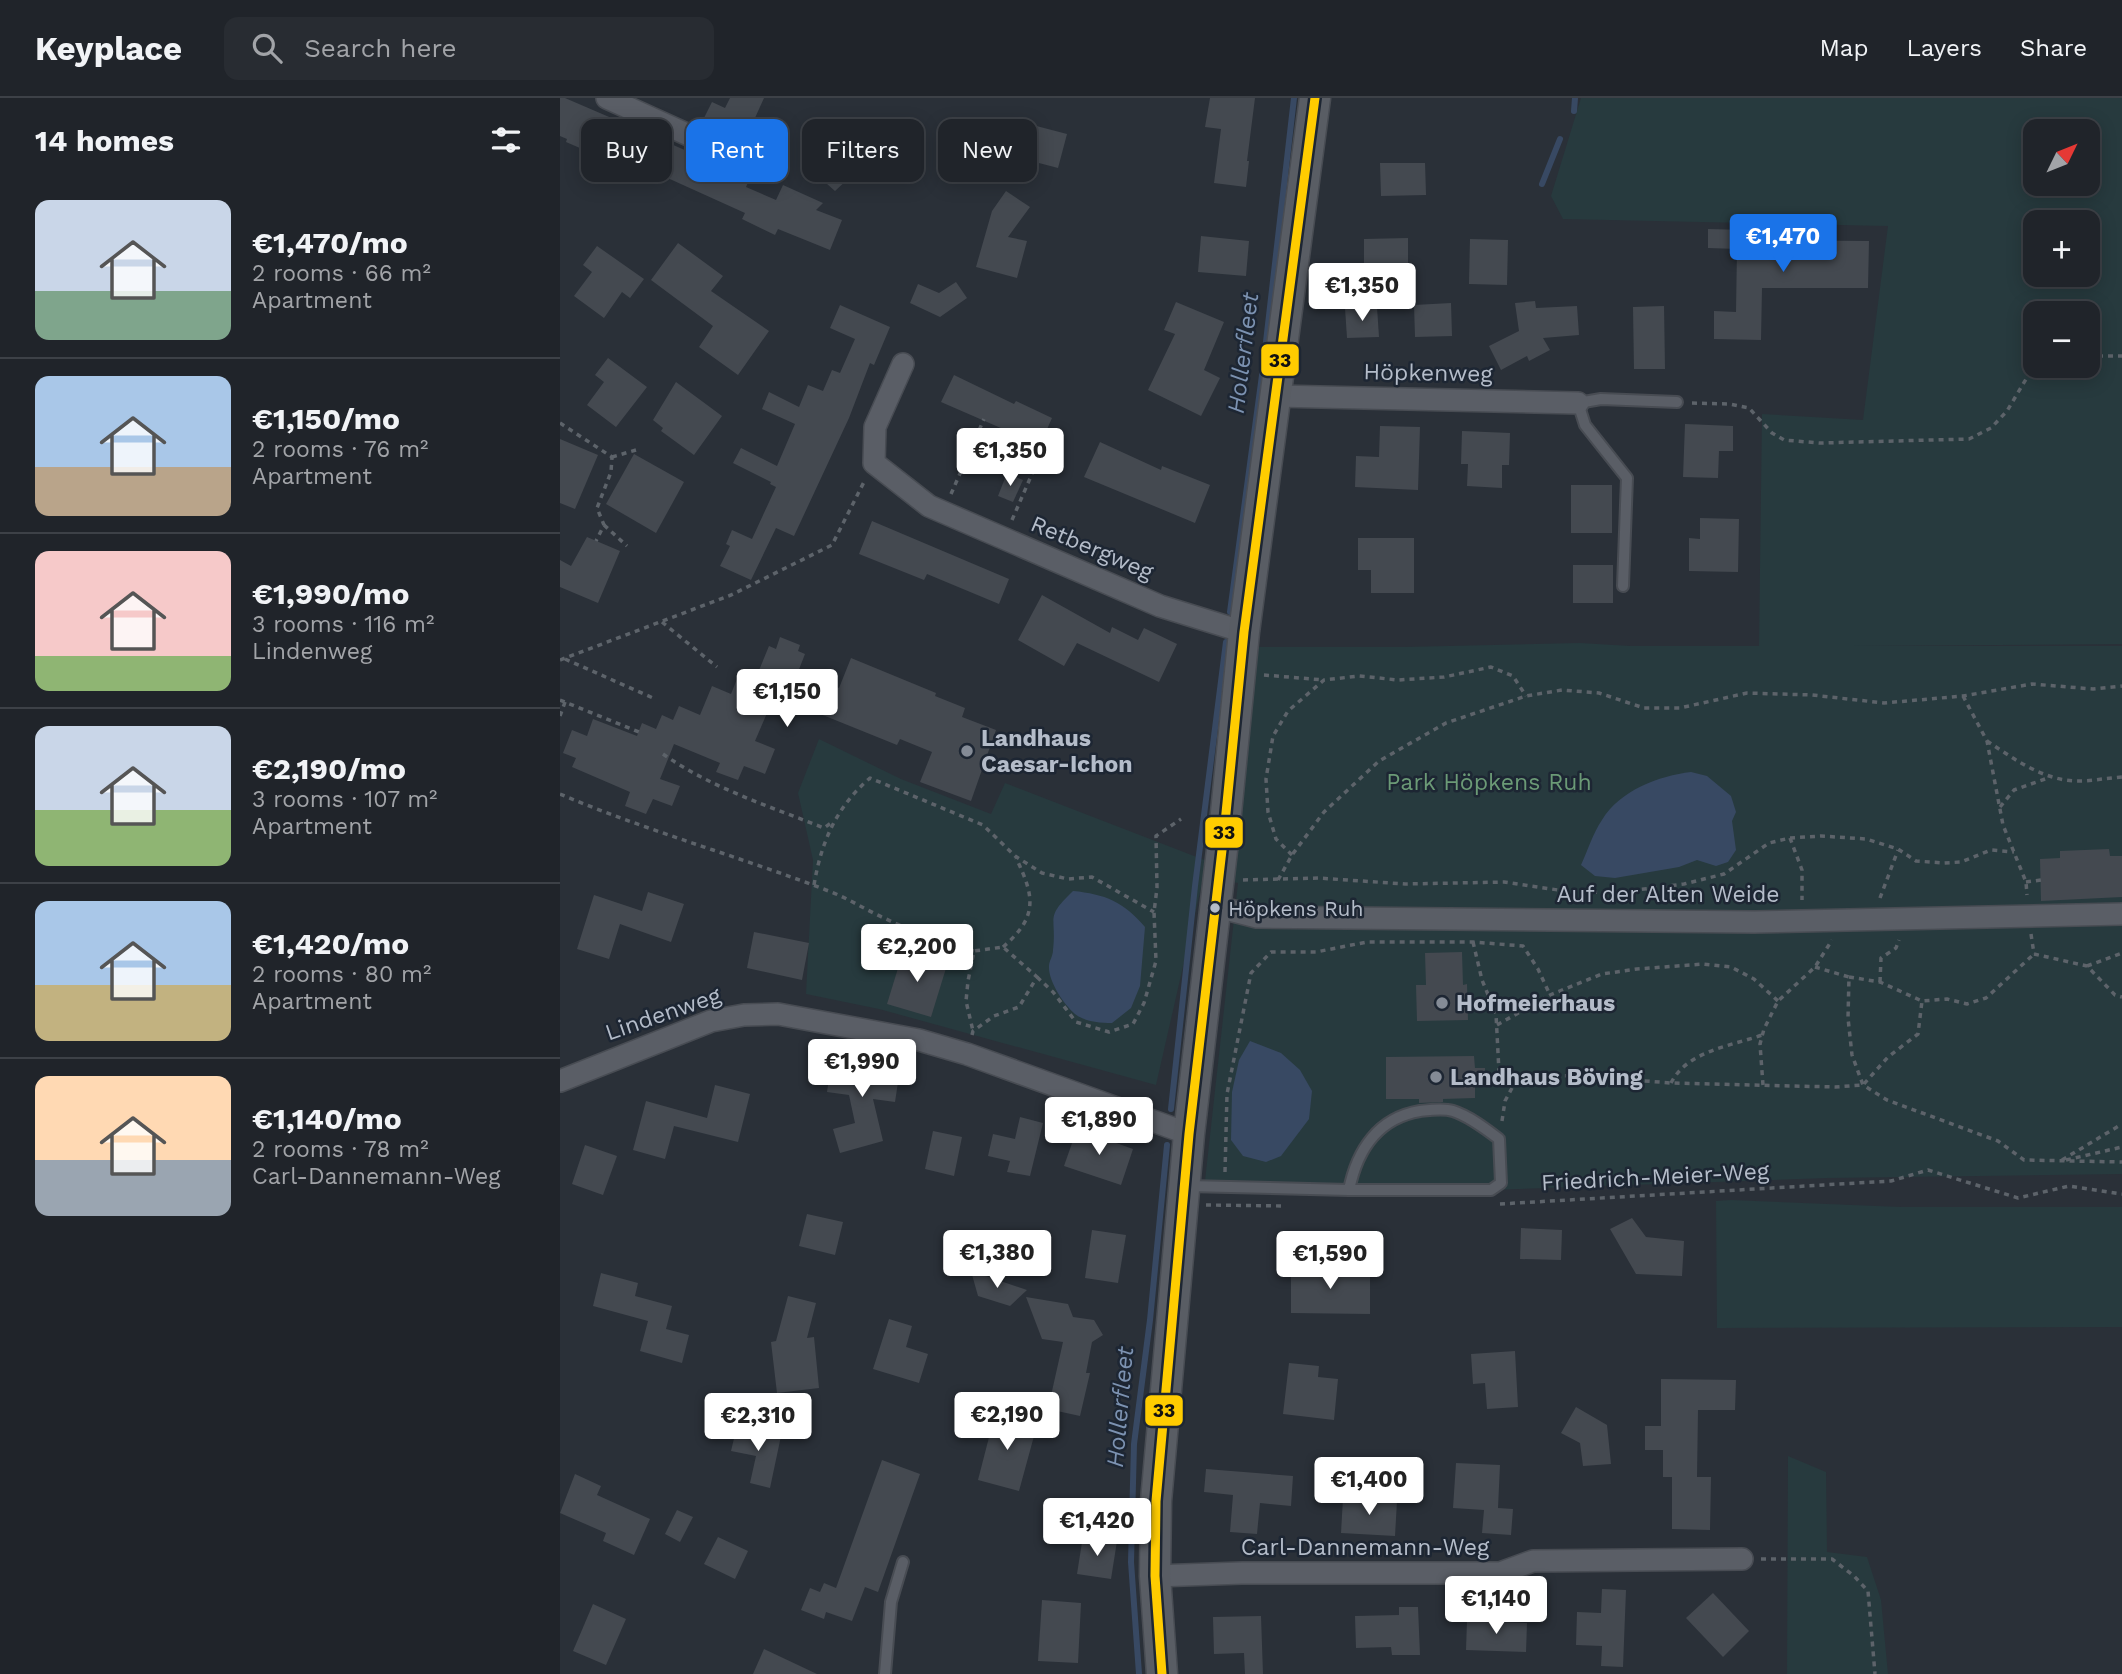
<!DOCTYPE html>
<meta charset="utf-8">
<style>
body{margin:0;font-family:"Work Sans",sans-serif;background:#282c32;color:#f1f3f6;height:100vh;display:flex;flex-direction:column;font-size:26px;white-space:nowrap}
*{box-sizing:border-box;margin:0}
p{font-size:23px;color:#a2a4a8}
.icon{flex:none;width:38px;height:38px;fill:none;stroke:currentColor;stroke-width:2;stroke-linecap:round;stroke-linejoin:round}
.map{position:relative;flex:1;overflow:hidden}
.panel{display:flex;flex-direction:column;background:#20242a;width:560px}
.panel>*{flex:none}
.guide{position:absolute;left:21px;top:21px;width:665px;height:63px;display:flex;gap:14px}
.needle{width:46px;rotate:47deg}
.buttons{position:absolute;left:1463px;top:21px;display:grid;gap:14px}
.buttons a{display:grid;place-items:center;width:77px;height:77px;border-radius:14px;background:#20242a;box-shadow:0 4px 18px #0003,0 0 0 2px #3d4147;font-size:35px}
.price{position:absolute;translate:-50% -60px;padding:0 16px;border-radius:7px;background:#fff;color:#222;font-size:23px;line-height:46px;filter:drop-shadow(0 2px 4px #0008)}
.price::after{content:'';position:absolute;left:50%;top:42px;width:21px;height:16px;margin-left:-10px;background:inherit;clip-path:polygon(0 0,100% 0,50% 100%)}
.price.on{background:#1a73e8;color:#fff}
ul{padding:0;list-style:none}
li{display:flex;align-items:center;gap:21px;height:175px;padding:0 35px}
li+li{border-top:2px solid #3d4147}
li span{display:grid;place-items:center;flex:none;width:196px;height:140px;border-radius:14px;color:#555}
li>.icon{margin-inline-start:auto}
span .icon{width:84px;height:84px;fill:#fffc;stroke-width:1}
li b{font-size:30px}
h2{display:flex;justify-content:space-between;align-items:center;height:84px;padding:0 35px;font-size:30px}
.tag{padding:0 24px;border-radius:14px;background:#20242a;box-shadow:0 4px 18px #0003,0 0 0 2px #3d4147;font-size:24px;line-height:63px}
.tag.on{background:#1a73e8;color:#fff}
header{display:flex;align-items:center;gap:42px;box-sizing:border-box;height:98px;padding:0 35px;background:#20242a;border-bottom:2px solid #3d4147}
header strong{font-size:33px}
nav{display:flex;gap:38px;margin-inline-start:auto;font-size:24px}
.search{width:490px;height:63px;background:#282c32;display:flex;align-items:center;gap:18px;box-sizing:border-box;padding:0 24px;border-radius:14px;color:#a2a4a8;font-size:26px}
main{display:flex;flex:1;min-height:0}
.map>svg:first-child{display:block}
</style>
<header>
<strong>Keyplace</strong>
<div class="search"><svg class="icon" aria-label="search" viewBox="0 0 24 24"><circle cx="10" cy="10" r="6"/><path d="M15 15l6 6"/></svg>Search here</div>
<nav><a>Map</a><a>Layers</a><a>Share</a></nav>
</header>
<main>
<section class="panel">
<h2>14 homes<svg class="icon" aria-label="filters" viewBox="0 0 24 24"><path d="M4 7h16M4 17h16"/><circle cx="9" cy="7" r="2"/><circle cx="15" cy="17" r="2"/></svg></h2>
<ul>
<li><span style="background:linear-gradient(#c9d6e8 65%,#7fa58c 0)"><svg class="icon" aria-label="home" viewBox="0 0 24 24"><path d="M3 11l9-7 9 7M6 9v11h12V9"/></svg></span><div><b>€1,470/mo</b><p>2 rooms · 66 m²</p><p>Apartment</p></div></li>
<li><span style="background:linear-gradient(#a9c7e8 65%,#b9a48a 0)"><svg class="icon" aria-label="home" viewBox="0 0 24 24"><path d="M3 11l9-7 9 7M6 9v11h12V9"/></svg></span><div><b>€1,150/mo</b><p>2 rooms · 76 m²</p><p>Apartment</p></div></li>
<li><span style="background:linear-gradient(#f6c9c9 75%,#8fb573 0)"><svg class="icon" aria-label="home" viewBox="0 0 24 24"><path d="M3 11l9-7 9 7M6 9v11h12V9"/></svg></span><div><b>€1,990/mo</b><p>3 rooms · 116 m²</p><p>Lindenweg</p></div></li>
<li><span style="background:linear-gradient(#c9d6e8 60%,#8fb573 0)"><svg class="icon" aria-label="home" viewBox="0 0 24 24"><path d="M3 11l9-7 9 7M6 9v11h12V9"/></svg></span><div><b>€2,190/mo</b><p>3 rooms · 107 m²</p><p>Apartment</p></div></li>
<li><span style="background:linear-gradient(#a9c7e8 60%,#c2b280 0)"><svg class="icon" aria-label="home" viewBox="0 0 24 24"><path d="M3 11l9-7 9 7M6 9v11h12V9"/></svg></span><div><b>€1,420/mo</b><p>2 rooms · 80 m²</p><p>Apartment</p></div></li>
<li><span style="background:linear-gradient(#ffd9b3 60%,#9aa5b1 0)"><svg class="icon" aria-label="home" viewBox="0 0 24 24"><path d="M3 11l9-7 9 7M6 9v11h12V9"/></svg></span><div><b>€1,140/mo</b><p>2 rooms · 78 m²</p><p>Carl-Dannemann-Weg</p></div></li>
</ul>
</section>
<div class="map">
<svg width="1562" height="1576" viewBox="0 0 1562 1576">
<rect width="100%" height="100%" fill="#2a3038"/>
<!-- green -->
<g fill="#273a3e" fill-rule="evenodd">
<path d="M1021,0H1562V546L1293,548H1562V1076L1267,1080L844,1095L644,1092L678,785L668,783L694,549H844L1020,545L1070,548H1199L1202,316L1303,322L1328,128L1003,121L991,98ZM1475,33H1528V86H1475ZM1475,124H1528V177H1475ZM1475,215H1528V268H1475Z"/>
<path d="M259,641L341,681L431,716L445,685L647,763L596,987L319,911L246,896L253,762L238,695Z"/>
<path d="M1171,1102L1341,1109H1562V1229L1157,1230L1156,1103Z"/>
<path d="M1228,1358L1266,1374L1267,1454L1307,1459L1321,1502L1328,1576H1227Z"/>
</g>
<!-- water -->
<g fill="#384963">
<path d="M1131,674L1147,678L1171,698L1176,714L1172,723L1176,752L1168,764L1156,768L1137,762L1119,769L1055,780L1035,778L1021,767C1028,752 1033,735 1042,722C1060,692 1099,678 1131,674Z"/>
<path d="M513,793C545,796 564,804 585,829L580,888L571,910L552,925C541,925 525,924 515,916C504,907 488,883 489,868C489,863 493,858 493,852C497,817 484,821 513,793Z"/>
<path d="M690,943L721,955L740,972L752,993L749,1021L721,1058L706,1064L683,1058L671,1042L672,994L679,962Z"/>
</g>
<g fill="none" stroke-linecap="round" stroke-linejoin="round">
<!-- stream -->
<g stroke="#384963" stroke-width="6">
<path d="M1014,13L1015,0"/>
<path d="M982,86L1000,41"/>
<path d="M670,514L703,270L734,0"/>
<path d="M611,1011L635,788L666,544"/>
<path d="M579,1576L571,1464L574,1346L590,1222L607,1047"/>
</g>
</g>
<!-- building -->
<g fill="#444950">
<path d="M0,0H5L91,37L167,71L171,63L193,73L186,89L216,102L223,87L263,105L256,112L282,122L270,152L218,131L215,137L182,121L185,115L70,63L66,70L6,44L7,41L0,38Z"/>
<path d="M170,0H204L185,42L143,22L152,4L165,10Z"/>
<path d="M650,0H695L687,63H689L686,89L654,85L661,31L645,29Z"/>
<path d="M465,25L507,36L498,70L456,59Z"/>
<path d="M288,26L318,39L303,67L275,93L249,70L275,41L279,44Z"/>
<path d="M820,65H865L866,97L821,98Z"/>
<path d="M446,93L470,109L448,139L467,143L457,180L416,169L432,113Z"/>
<path d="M1148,131L1186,132V142L1309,143L1308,190H1202L1201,242L1154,241V213L1176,214L1177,151L1148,150Z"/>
<path d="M641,138L689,143L686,178L638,174Z"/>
<path d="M848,140V181H804V141Z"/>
<path d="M910,141L948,142L947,187L909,186Z"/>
<path d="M118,145L163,178L151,193L209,233L178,277L139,249L153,228L91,182Z"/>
<path d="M37,148L84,181L70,200L62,194L44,220L14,198L32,174L23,167Z"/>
<path d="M396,184L407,200L380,219L350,205L358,186L379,195Z"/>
<path d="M975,203L976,210L1017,208L1019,237L983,240L990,252L969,263L967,258L941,272L929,248L959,233L955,205Z"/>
<path d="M616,204L664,224L644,272L660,280L641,318L588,292L615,236L604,232Z"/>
<path d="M891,205L892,238L855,239L854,207Z"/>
<path d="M280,207L330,229L314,267L310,265L289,320L234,438L216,430L191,482L160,468L170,448L166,446L172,432L192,441L216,389L210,386L211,384L173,365L181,350L217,368L235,326L202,311L209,294L239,309L248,287L263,293L272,272L280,275L295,241L270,230Z"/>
<path d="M1104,208L1105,271H1074L1073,209Z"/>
<path d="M817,209L819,239L787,240L785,210Z"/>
<path d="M48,260L87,289L56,329L27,307L44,284L35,277Z"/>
<path d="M394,277L454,306L456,303L492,320L480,347L381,304Z"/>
<path d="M116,284L162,318L134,357L101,333L103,330L93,322Z"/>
<path d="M1125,326L1173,328V353H1159L1158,380L1123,379Z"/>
<path d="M820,328L860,329L858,392L795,389L796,358L819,359Z"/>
<path d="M902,333L950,335L949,367H942V390L907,388L908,366H901Z"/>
<path d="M0,341L38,357L15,411L0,405Z"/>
<path d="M540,344L601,372L602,368L650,387L635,425L524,379Z"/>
<path d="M74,356L124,384L96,435L46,406Z"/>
<path d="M447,375L463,382L453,404L438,398Z"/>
<rect x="1011" y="387" width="41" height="48"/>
<path d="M1140,420L1179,421L1178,474L1129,473V440L1140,441Z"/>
<path d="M312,423L449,481L439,506L367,476L364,482L299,456Z"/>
<path d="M27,439L60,453L38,505L0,489V462L11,468Z"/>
<path d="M798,440H854V495H811V472H798Z"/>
<rect x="1013" y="467" width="40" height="38"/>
<path d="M482,497L550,535L552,529L578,542L584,530L617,546L599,584L517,545L504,568L458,542Z"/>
<path d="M220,539L240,547L238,553L245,556L238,574L279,590L291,560L376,595L375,598L405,610L402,619L436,632L411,703L360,684L372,654L340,641L337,647L228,603L224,613L210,608L195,643L215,651L205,676L184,668L178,682L156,674L160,665L114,646L100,681L120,688L112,708L93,701L86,716L65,708L70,694L12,669L16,660L3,655L12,632L27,638L33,621L77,638L82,625L96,631L102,617L113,622L119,608L140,617L152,588L171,596L179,576L195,582L209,548L216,551Z"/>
<path d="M1549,751L1550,758H1562V799L1481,803L1480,761L1500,760V753Z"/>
<path d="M88,794L124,806L111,844L60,826L49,861L17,851L34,797L82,813Z"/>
<path d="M194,834L249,845L242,882L187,870Z"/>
<path d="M343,854L387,867L371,919L327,906Z"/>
<path d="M902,854L903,887L907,886L908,922L857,923L856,887H866L865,855Z"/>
<path d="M914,958L915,970H925V987H915V1000L883,1001V1004L859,1005V1001H826V959Z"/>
<path d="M272,960L340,971L335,1004L313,1001L323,1043L280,1055L273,1031L295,1025L289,997L267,994Z"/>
<path d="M155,987L190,996L178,1044L114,1028L105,1061L73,1052L86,1003L147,1020Z"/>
<path d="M460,1019L483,1025L470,1078L447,1074L450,1063L428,1058L433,1036L455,1041Z"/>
<path d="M517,1031L573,1051L561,1087L504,1068Z"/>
<path d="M373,1033L402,1039L394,1078L365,1071Z"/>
<path d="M25,1047L57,1058L43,1097L12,1086Z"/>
<path d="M247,1116L283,1124L275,1157L239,1148Z"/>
<path d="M1072,1120L1086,1139L1124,1143L1122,1178L1076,1176L1050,1131Z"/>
<path d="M961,1130L1002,1132L1001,1162L960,1161Z"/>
<path d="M532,1132L566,1137L558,1185L525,1180Z"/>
<path d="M731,1170L810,1171V1216L731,1215Z"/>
<path d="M411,1173L467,1192L450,1208L418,1198Z"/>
<path d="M41,1175L78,1185L75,1198L112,1208L106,1231L129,1237L122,1265L80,1253L88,1223L33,1208Z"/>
<path d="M228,1198L256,1205L247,1240L254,1239L259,1290L217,1295L211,1244L216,1243Z"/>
<path d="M466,1199L508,1206L513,1219L534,1222L543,1237L532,1244L526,1275H530L520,1318L488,1311L503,1244L482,1241Z"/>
<path d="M329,1221L352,1228L346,1249L368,1256L359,1285L313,1271Z"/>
<path d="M955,1253L958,1309L927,1311L925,1285L913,1286L911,1256Z"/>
<path d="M729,1265L759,1268L758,1279L778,1281L774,1322L723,1316Z"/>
<path d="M1101,1281L1176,1282L1175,1312H1138L1137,1379H1151L1150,1432L1112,1431V1379H1103V1352H1085V1328H1101Z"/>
<path d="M1016,1309L1047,1327L1051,1366L1023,1368L1020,1345L1001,1335Z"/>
<path d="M435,1316L477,1327L459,1393L418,1382Z"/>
<path d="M177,1328L221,1338L210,1390L190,1385L196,1358L171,1353Z"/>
<path d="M322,1362L360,1376L318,1494L305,1489L292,1523L266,1514L264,1521L241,1512L250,1490L260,1494L264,1485L276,1490Z"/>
<path d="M896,1365L940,1367L938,1410L953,1411L951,1437L922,1435L924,1412L893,1410Z"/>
<path d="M646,1371L733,1378L731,1408L700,1405L697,1436L670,1434L673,1397L644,1394Z"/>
<path d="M15,1376L41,1388L37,1397L90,1421L74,1457L43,1443L46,1435L0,1415Z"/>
<path d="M783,1400L837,1403L835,1438L781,1435Z"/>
<path d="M510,1405L538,1409L535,1431L507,1428Z"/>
<path d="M117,1412L133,1419L120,1444L105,1436Z"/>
<path d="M523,1438L557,1443L551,1481L517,1476Z"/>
<path d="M158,1439L188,1453L175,1481L144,1466Z"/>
<path d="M1042,1491L1066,1492L1063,1569L1041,1568L1042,1548L1016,1547L1017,1514L1041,1515Z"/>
<path d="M1153,1495L1189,1533L1163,1559L1126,1520Z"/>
<path d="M482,1502L521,1505L518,1565L478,1563Z"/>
<path d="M33,1506L66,1521L46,1567L13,1553Z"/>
<path d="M839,1509H858L860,1557H832L831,1549L796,1550L795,1518L839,1517Z"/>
<path d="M701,1518L703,1576H685L684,1555L654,1556L653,1519Z"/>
<path d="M907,1523L967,1525L966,1554L906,1552Z"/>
<path d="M204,1551L257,1576H193Z"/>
</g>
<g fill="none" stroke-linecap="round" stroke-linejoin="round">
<!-- lane casing -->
<g stroke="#484c53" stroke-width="14">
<g id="lane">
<path d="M1063,488L1067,380L1025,327L1018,305L1041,301L1117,304"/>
<path d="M628,1088L789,1092H931L941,1085L939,1041C926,1031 909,1018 893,1013C883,1010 870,1012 860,1013C818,1020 797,1052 789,1092"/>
<path d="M325,1576L331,1504L343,1464"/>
</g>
</g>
<!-- street casing -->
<g stroke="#484c53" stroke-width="24">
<g id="street">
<path d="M47,0L155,49"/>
<path d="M343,266L315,329L314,365L369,408L600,508L684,534"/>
<path d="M717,298L1018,305"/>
<path d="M654,808L697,819L1194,824L1562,816"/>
<path d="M0,983L151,923L184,917L218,916L359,942L407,956L629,1036"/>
<path d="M595,1478L682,1475H940L973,1463L1182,1461"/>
</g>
</g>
<!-- secondary casing -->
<g stroke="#484c53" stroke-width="33">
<path id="secondary" d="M602,1576L595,1478L596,1403L629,1036L664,735L684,534L755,0"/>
</g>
<!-- path -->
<g stroke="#5d636a" stroke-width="3.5" stroke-dasharray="5 5" stroke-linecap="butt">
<path d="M1528,258H1562"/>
<path d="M1132,305L1169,306L1189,310L1212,335L1224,342L1260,345L1409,341L1431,330L1447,313L1475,266"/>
<path d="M0,325L52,359L51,374L37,410L44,427L36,443"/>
<path d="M52,359L76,352"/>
<path d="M391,396L424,321"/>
<path d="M452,422L485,346"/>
<path d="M44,427L67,448"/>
<path d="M102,524L157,569"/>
<path d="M5,561L93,600"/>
<path d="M0,562L171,497L272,447L305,382"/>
<path d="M704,577L764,582"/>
<path d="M1403,598L1427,643L1443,727L1466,784L1467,797"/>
<path d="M0,602L79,634"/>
<path d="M0,618L5,604"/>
<path d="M1427,643C1454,661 1484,683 1518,683C1532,683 1547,680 1562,679"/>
<path d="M103,656C151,690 209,708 264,730L271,725"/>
<path d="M0,696C87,733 178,758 266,792C286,799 304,811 324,820C353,834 383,844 414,853"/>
<path d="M1440,709L1454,692L1488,680"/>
<path d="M1230,740L1242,772V802"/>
<path d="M732,757L716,741L708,714L706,681L713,638L728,613L764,582L799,578L838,582L884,579L931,569L953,578L966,598"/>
<path d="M683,782L758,780L845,786L944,784L998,792L1053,795L1124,786L1164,776L1209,745L1230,740L1261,738L1306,741L1338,751L1356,763L1384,765L1401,764L1431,752L1454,754"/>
<path d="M718,782L732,757L764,714L819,663L886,625L966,598L1002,592L1039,595L1084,610H1120L1187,595L1252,597L1324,605L1403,598L1472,586L1533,591L1562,588"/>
<path d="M1466,784L1481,782"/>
<path d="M254,787C261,745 276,709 310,680L423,727L455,758L482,775L508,781L532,779L594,814"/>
<path d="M1320,800L1338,752"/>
<path d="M1471,836L1474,856"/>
<path d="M913,844L922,882L936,916L939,974L959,977L1024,978L1111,985L1275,989L1303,987L1328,959L1358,936L1362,903"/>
<path d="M443,849C478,819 475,799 456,760"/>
<path d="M1474,856L1527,868L1555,897L1562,899"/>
<path d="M1527,868L1562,855"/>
<path d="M1255,869L1289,879L1288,920L1292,957L1303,987L1327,1002L1438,1043L1464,1062L1562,1064"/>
<path d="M477,879L493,894L516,924L549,934L573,926L584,905L596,863L594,814L597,790L596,738L621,721"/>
<path d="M1289,879L1320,884L1362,903L1387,901L1407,906L1426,900L1474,856"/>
<path d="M1320,884L1321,860L1336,850L1339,842"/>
<path d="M937,927L990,897L1042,876L1077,871L1143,866L1171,869L1194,881L1218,903"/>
<path d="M412,937L413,933L434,918L459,909L477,879L443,849L414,853L408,883L406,903L413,933"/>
<path d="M1111,985C1127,953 1171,948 1202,937"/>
<path d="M1203,987L1200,946L1204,931L1218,903L1255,869L1272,842"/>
<path d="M942,1023L945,1003L959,977"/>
<path d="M1502,1062L1562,1026"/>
<path d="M1506,1062L1562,1049"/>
<path d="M665,1074L667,996L691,875L711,854H756L807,844H913L963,848L978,871L990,897"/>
<path d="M940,1106L1331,1083L1368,1072L1458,1100L1509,1088L1562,1096"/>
<path d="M646,1107L726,1108"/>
<path d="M1201,1461H1272L1294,1478L1308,1493L1315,1576"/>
</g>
<!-- lane -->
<use href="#lane" stroke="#5a5e66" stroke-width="10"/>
<!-- street -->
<use href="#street" stroke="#5a5e66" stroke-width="21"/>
<!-- secondary -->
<use href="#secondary" stroke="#595d64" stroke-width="30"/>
<!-- bus-1 casing -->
<g stroke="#1d2633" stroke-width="14">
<path id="bus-1" d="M602,1576L595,1478L596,1403L629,1036L664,735L684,534L755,0"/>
</g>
<!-- bus-1 -->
<use href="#bus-1" stroke="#fc0" stroke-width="9"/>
</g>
<!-- markers -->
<g fill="#848b96" stroke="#1d2633" stroke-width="2.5">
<circle cx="407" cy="653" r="7"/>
<circle cx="882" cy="905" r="7"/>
<circle cx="876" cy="979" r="7"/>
</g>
<circle fill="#b4bcc9" stroke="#1d2633" stroke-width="2.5" cx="655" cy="810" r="6"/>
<g text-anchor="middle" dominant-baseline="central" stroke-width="5" stroke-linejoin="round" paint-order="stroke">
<!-- bus labels -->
<g font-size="21" fill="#b4bcc9" stroke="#1d2633" text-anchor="start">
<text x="668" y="810">Höpkens Ruh</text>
</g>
<!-- street labels -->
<g font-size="23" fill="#b4bcc9" stroke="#1d2633">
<text transform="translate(868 275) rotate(1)">Höpkenweg</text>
<text transform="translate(532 450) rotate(23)">Retbergweg</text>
<text x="1108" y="796">Auf der Alten Weide</text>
<text transform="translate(103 916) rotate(-19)">Lindenweg</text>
<text transform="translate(1095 1079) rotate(-3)">Friedrich-Meier-Weg</text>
<text x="805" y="1449">Carl-Dannemann-Weg</text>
</g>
<!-- poi labels -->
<g font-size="23" font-weight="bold" fill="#b4bcc9" stroke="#1d2633" text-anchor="start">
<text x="421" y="640">Landhaus<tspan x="421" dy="26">Caesar-Ichon</tspan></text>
<text x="896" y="905">Hofmeierhaus</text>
<text x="890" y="979">Landhaus Böving</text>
</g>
<!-- park labels -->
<g font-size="23" fill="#6b9a76" stroke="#1d2633">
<text x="929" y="684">Park Höpkens Ruh</text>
</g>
<!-- water labels -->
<g font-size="24" font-style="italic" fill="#7c92b1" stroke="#1d2633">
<text transform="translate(683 255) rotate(-83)">Hollerfleet</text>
<text transform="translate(560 1309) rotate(-85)">Hollerfleet</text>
</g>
</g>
<g stroke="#1d2633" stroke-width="2.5">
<rect x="700" y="245" width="40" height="34" rx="7" fill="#fc0"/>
<rect x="644" y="718" width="40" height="33" rx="7" fill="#fc0"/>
<rect x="584" y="1296" width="40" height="33" rx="7" fill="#fc0"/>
</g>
<g font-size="19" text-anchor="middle" font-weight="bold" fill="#111">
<text x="720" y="269">33</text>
<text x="664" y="741">33</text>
<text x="604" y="1319">33</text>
</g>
</svg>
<div class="buttons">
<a><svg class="needle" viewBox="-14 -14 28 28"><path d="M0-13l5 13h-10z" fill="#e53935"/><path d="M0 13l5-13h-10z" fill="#a2a4a8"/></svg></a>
<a>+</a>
<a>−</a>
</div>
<b class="price on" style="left:1223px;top:176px">€1,470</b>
<b class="price" style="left:802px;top:225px">€1,350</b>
<b class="price" style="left:450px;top:390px">€1,350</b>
<b class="price" style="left:227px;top:631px">€1,150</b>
<b class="price" style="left:357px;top:886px">€2,200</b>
<b class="price" style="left:302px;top:1001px">€1,990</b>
<b class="price" style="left:539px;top:1059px">€1,890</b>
<b class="price" style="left:437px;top:1192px">€1,380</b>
<b class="price" style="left:770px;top:1193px">€1,590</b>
<b class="price" style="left:447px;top:1354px">€2,190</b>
<b class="price" style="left:198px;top:1355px">€2,310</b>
<b class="price" style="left:809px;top:1419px">€1,400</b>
<b class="price" style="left:537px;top:1460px">€1,420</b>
<b class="price" style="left:936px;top:1538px">€1,140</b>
<div class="guide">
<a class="tag">Buy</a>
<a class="tag on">Rent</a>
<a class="tag">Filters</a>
<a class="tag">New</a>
</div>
</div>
</main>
